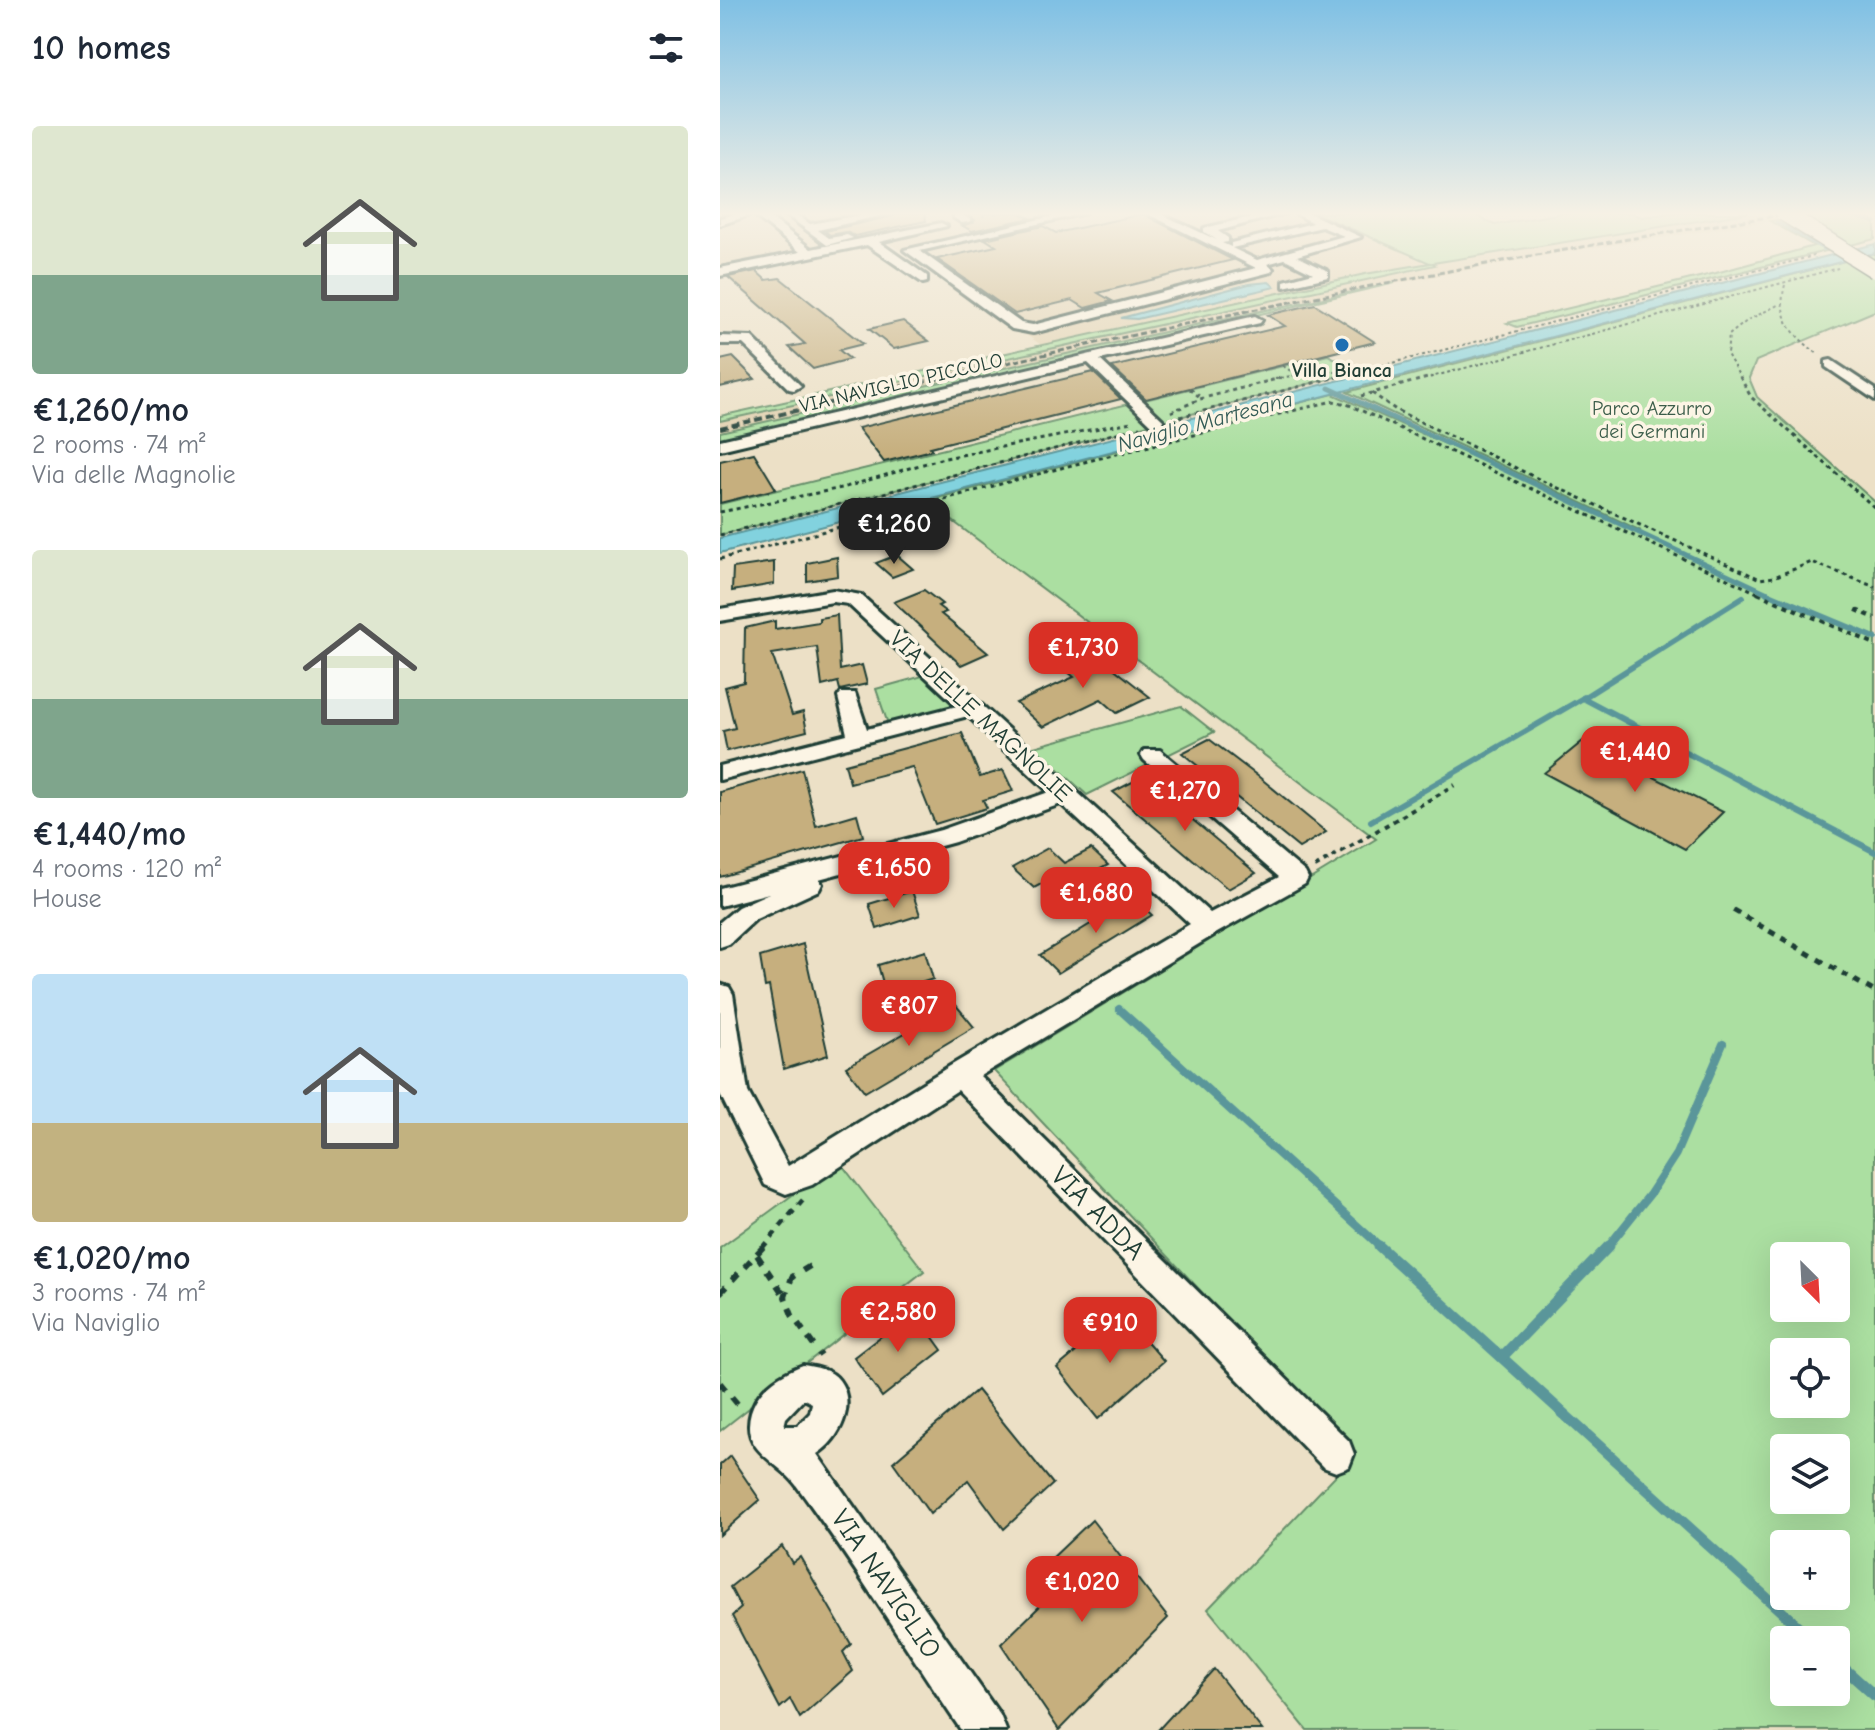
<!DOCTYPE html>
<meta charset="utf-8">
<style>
body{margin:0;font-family:"Comic Neue",sans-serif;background:#f6f6f7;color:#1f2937;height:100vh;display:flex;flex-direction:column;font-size:30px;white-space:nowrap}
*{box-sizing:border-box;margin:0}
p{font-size:26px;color:#747a83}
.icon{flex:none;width:44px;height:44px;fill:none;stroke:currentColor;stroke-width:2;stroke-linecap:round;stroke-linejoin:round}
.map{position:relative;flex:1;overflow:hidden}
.drawer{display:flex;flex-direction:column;background:#fff;width:720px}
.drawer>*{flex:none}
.needle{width:52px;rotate:156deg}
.tools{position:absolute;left:1050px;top:1242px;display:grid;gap:16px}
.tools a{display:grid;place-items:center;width:80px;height:80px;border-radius:8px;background:#fff;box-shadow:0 8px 32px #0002;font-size:40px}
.price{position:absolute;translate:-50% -68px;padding:0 18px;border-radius:16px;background:#d93025;color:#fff;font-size:26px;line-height:52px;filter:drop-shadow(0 2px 4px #0008)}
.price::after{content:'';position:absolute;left:50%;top:48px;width:24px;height:18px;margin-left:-12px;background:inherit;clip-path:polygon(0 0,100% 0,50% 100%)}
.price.selected{background:#222;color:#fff}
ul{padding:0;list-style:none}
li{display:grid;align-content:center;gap:16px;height:424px;padding:0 32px}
li span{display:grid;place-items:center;height:248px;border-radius:8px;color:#555}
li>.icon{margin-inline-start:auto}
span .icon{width:144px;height:144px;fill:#fffc;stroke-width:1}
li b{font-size:34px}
h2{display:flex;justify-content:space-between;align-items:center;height:96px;padding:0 32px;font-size:34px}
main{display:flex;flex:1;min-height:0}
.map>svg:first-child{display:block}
</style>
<main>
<section class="drawer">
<h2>10 homes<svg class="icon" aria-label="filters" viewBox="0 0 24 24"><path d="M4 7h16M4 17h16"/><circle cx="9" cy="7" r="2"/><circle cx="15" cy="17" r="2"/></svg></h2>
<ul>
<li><span style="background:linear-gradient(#dfe7d0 60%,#7fa58c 0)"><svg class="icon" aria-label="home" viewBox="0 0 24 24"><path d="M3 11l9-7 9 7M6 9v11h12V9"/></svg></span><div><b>€1,260/mo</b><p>2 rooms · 74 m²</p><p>Via delle Magnolie</p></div></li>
<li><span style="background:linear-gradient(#dfe7d0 60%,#7fa58c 0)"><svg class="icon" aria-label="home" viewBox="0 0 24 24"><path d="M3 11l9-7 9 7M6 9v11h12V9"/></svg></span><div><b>€1,440/mo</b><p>4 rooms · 120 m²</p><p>House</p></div></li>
<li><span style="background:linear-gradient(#bfe0f5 60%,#c2b280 0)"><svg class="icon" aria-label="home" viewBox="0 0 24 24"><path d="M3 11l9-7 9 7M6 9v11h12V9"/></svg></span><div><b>€1,020/mo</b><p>3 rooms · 74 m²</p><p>Via Naviglio</p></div></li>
</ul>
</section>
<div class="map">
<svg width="1155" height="1730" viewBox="0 0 1155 1730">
<rect width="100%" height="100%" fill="#ece0c6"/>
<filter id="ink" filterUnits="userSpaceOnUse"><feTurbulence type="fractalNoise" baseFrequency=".0125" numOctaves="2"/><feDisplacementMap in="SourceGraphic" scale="16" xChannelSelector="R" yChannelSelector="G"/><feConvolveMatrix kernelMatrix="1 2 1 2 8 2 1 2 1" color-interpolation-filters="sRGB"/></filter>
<g filter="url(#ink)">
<!-- built -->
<path fill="#e1d1b0" d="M12,213H595L712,263L1028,213H1106L839,253L581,301L0,432V421L713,266L711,263L645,274L323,346L169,243L0,278V215Z"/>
<!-- green -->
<g fill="#abdfa1" stroke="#658e6a" stroke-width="2" fill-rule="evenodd">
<path d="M595,213H751L775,225L842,213H911L922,217L951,213H1028L713,263L715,265L0,421V416L645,274L710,263Z"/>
<path d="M1106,213H1123L1155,222V239L797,327L787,323L996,273L1094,246L1050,221Z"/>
<path d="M1155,253V311L1036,361L1029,378L1037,397L1155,502V1730H587L488,1609L635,1455L274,1071L656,839L206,501L613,394L921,531L627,392ZM1064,1256H1116V1308H1064ZM1064,1352H1116V1404H1064ZM1064,1448H1116V1500H1064ZM1064,1544H1116V1596H1064ZM1064,1640H1116V1692H1064Z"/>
<path d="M675,283L0,439V432L484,323Z"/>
<path d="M608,355L639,371L0,535V504Z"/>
<path d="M206,675L239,706L168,724L156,689Z"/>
<path d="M461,706L494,732L367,795L314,747Z"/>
<path d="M119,1161L204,1271L0,1431V1248Z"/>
</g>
<!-- water -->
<g fill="#82d2de" stroke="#5a969a" stroke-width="2">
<path d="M1155,244V253L0,553V538Z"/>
<path d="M549,282L555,287L417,319L401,318L529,284Z"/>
</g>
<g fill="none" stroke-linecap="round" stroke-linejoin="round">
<!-- stream-far4 -->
<g stroke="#5a969a" stroke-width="4">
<path d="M1123,213L1155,222"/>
<path d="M1057,222L1104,249"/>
</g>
<!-- stream-far3 -->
<path stroke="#5a969a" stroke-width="5" d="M609,388L1052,595"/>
<!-- stream-far2 -->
<g stroke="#5a969a" stroke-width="6">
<path d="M1047,593L1155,638"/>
<path d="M863,698L1155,852"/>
<path d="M651,821L863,698L1023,597"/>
</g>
<!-- stream-far1 -->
<g stroke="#5a969a" stroke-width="8">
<path d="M399,1009L662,1248"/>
<path d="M887,1248L930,1194L956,1154L1003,1044"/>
</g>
<!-- stream -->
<g stroke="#5a969a" stroke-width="11">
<path d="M659,1246L1093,1640"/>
<path d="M782,1357L889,1246"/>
<path d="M1116,1661L1155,1696"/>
</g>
</g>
<!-- building -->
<g fill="#c6af7e" stroke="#1f3d34" stroke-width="2">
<path d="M175,213H205L206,221L135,236L126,232L110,235L105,231L173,216Z"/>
<path d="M246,213H300L310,218L252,231L243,226L255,220Z"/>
<path d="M423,214L513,260L378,293L392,301L365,308L352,300L295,314L217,259L276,246L265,239L323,226L336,233Z"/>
<path d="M36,271L46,280L60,278L143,344L119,350L130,359L93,369L69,347L85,344L8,277Z"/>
<path d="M595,304L655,342L426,399L392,367L565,326L548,315Z"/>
<path d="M183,321L209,341L174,349L149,329Z"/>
<path d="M13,357L35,379L0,387V360Z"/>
<path d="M373,372L401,399L210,447L212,450L164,462L138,428Z"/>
<path d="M34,453L56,489L0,503V461Z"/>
<path d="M177,555L193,569L172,577L156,563Z"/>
<path d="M117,557L118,576L87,581V563Z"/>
<path d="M54,562V584L12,591L13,568Z"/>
<path d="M204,590L222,604L218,606L226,612L221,614L268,653L241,665L174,602Z"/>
<path d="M117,615L120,670L142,665L147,684L120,690L118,682L102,686L97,647L52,654L72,715L83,712L87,731L7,751L3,731L15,728L5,687L24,682L25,628L55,621V629L99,622V618Z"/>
<path d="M368,648L430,697L397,713L381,699L323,727L296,703L354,677L336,662Z"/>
<path d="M242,733L260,777L283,770L293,791L263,800L267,808L215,824L192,767L130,783L125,764Z"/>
<path d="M489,739L539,777L606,832L579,848L462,753Z"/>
<path d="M863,741L1003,812L965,849L824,773Z"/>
<path d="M82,769L96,826L137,814L143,836L0,877V792Z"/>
<path d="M422,777L493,837L536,873L508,889L393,792Z"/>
<path d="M328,848L344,863L371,849L388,865L357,882L345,871L314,888L292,868Z"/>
<path d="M192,891L200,915L157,929L149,904Z"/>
<path d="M413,898L432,915L338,973L320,955Z"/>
<path d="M83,944L108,1055L64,1069L49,986L45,987L40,957Z"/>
<path d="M205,951L213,979L166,994L158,965Z"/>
<path d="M235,1004L254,1027L145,1092L126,1067Z"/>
<path d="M194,1311L222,1350L162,1397L134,1357Z"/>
<path d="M402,1313L444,1361L378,1419L337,1368Z"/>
<path d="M257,1390L333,1484L284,1529L248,1480L210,1514L173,1462Z"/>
<path d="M10,1456L40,1500L0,1535V1465Z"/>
<path d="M372,1520L448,1618L339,1730L281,1644L322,1604L307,1582Z"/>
<path d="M62,1546L72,1563L80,1557L131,1644L123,1652L133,1671L80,1718L70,1699L60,1708L12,1616L21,1608L10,1587Z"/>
<path d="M494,1669L542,1730H438Z"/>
</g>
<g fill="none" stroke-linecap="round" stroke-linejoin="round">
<!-- minor casing -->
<g stroke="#1f3d34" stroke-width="6">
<g id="minor">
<path d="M18,213H45L91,249L221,223L227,226L159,242L207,276V282L203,283L147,245L0,276V268L80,252L33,214L0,225V218Z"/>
<path d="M64,213H74L90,224L151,213H172L98,230L109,238L127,235L133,238L107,245Z"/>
<path d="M346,213H365L200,251L301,323L313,325L536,268L426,213H439L497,240L484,232V228L548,213H566L498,231L508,238V242L502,243L511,247V243L593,223L575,213H589L641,237L577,256L608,271V277L564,287V281L593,273L565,259L547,264L553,269L551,272L313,333L292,329L184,250ZM602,227L624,236L537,260L512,248Z"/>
<path d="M234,214H242L252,221L242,223L234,218Z"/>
<path d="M535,316L542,320L540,323L380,360L443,420V426H433L368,363L0,450V440Z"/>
<path d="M0,336L32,337L81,386L74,390L69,389L23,344H0Z"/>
<path d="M1111,360L1155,389V400L1106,367V361Z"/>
<path d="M113,590L141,595L490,913L559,877L424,760L421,755L424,750H440L585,872L588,878L585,884L497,933L260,1076L629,1441L634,1454L629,1467L616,1472L603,1467L238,1090L92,1185L66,1194L45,1185L0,1094V984L9,987L13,994L28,1092L68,1166L230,1066L470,924L341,804L235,842L99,879L102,884L99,890L36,919L9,944L0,947V922L18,907L49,893L0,906V888L221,830L329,792L248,716L0,780V766L127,734L118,697L121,693H135L147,729L237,706L128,604L113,602L0,621V609Z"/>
<path d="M83,1365C95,1367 111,1369 119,1380C137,1404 120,1440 97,1454L280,1715L286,1730H241C186,1649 134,1564 76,1485C62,1465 28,1453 29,1425C30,1393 57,1375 83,1365ZM84,1399L92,1403L90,1413L77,1426H64L66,1418Z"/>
</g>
</g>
<!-- path-far4 -->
<g stroke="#1f3d34" stroke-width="2" stroke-dasharray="3 3" stroke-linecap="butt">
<path d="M262,216L277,213"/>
<path d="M1065,285C1056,318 1073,335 1098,354"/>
<path d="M563,366L574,373"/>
<path d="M555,379L593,372H631"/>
<path d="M609,379L1094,256"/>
<path d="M704,379L1118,268"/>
<path d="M1021,379L1007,354L1009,335L1028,320L1060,304"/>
</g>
<!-- path-far3 -->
<g stroke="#1f3d34" stroke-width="3" stroke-dasharray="4 4" stroke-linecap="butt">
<path d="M1020,377L1031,397L1155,508"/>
<path d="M470,389L480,397"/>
<path d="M652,393L676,410L827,483L1040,579L1054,577L1092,562L1155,587"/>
<path d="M641,396L711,377"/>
<path d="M451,412L480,399L564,377"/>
<path d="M452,419L617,377"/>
<path d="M0,512L122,488L220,459L411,422"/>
<path d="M0,535L420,427"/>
<path d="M0,559L352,465L613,401L627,404L1042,595"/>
</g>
<!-- path-far2 -->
<g stroke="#1f3d34" stroke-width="4" stroke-dasharray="5 5" stroke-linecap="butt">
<path d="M1037,593L1155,644"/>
<path d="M1136,610L1155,618"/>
<path d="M595,867L735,785"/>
</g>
<!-- path-far1 -->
<g stroke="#1f3d34" stroke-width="5" stroke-dasharray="7 7" stroke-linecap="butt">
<path d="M1013,910L1155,992"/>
<path d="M42,1248L83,1200"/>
</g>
<!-- path -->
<g stroke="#1f3d34" stroke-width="6" stroke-dasharray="9 9" stroke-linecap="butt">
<path d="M37,1255L65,1297"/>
<path d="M90,1266L72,1277L65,1297L72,1315L101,1356"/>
<path d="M0,1293L44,1246"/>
<path d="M0,1383L20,1407"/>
</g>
<!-- minor -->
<use href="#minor" fill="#fcf5e5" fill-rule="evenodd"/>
<!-- rail-far1 -->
<path stroke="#1f3d34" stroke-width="3" stroke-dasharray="6 3" stroke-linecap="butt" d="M216,379C501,314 786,255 1075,213"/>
<!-- rail -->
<path stroke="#1f3d34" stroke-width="4" stroke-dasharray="8 4" stroke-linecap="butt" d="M0,428L224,377"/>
<!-- major-bridge casing -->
<g stroke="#1f3d34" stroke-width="19" stroke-linecap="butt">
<path id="major-bridge" d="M1064,213L1155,270"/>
</g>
<!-- major-bridge -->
<use href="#major-bridge" stroke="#fcf5e5" stroke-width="16"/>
</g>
</g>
<!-- sky -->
<linearGradient id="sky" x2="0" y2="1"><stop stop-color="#7fc0e4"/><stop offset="0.47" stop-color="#f6f1e5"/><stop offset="1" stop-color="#f6f1e5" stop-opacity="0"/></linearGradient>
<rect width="1155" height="455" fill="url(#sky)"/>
<!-- markers -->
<circle fill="#1f6fb2" stroke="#fcf5e5" stroke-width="3" cx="622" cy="345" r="8"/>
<g text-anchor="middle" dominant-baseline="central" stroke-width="7" stroke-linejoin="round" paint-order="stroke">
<!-- far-poi labels -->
<g font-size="20" font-weight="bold" fill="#1f3d34" stroke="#fcf5e5">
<text x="622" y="370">Villa Bianca</text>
</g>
<!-- far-street labels -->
<g font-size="20" fill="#1f3d34" stroke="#fcf5e5">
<text transform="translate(181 383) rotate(-13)">VIA NAVIGLIO PICCOLO</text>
</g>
<!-- far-park labels -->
<g font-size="20" fill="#3b5d4a" stroke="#fcf5e5">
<text x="932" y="408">Parco Azzurro<tspan x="932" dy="23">dei Germani</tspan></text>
</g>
<!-- far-water labels -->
<g font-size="22" font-style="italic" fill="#335b56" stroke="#fcf5e5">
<text transform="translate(485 422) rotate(-15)">Naviglio Martesana</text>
</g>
<!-- street labels -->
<g font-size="24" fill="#1f3d34" stroke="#fcf5e5">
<text transform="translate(261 716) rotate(43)">VIA DELLE MAGNOLIE</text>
</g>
<!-- near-street labels -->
<g font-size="28" fill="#1f3d34" stroke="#fcf5e5">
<text transform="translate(378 1213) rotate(45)">VIA ADDA</text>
<text transform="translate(166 1584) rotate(56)">VIA NAVIGLIO</text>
</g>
</g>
</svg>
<div class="tools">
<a><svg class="needle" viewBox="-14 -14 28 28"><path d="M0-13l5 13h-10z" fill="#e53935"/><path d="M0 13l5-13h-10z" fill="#747a83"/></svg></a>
<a><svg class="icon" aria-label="locate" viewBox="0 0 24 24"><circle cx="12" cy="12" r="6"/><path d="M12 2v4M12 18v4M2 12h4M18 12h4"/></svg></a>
<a><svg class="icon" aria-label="layers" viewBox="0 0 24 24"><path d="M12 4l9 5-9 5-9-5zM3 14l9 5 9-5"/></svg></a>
<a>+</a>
<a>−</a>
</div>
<b class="price selected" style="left:174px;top:566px">€1,260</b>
<b class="price" style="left:363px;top:690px">€1,730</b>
<b class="price" style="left:915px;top:794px">€1,440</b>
<b class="price" style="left:465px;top:833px">€1,270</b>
<b class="price" style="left:174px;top:910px">€1,650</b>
<b class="price" style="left:376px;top:935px">€1,680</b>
<b class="price" style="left:189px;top:1048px">€807</b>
<b class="price" style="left:178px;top:1354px">€2,580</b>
<b class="price" style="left:390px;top:1365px">€910</b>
<b class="price" style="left:362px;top:1624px">€1,020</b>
</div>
</main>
